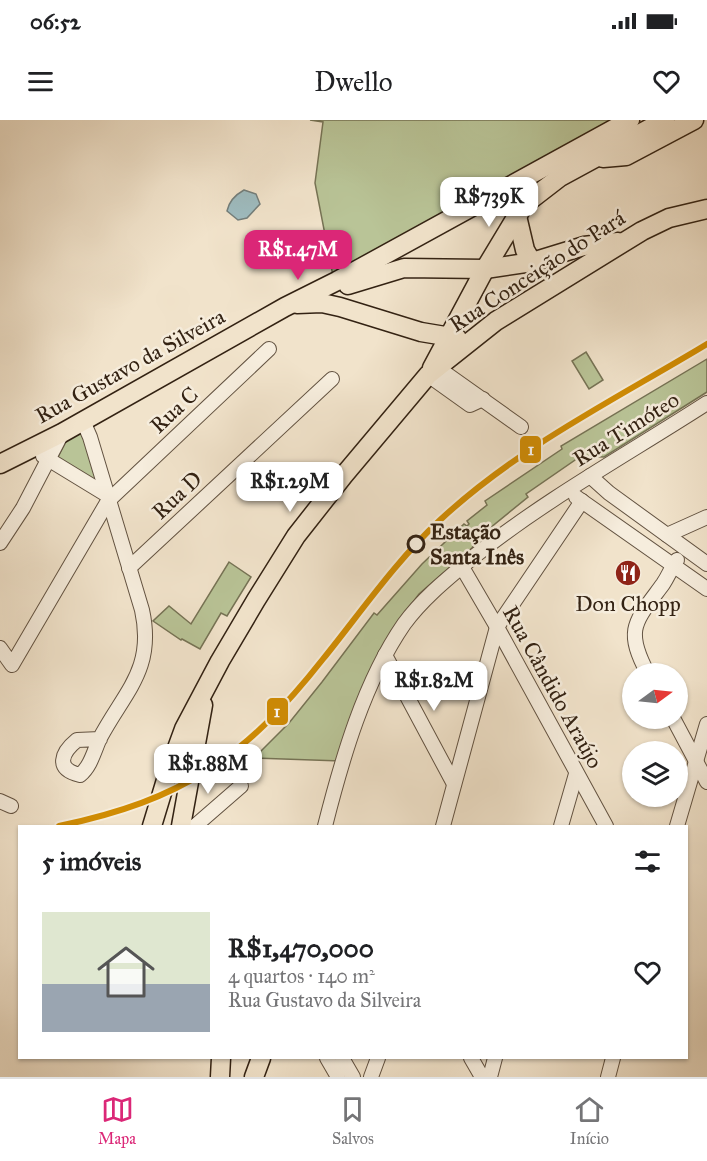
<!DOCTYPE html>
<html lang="pt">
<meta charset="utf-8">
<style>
body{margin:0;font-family:"IM FELL Great Primer",serif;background:#f2f2f2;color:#202124;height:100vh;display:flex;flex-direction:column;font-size:22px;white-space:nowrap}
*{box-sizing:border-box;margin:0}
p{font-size:20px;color:#757577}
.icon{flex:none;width:33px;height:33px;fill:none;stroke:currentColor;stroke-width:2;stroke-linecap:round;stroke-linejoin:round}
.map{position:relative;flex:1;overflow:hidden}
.details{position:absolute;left:18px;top:705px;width:670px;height:234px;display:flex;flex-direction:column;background:#fff;border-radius:0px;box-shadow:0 2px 4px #0004}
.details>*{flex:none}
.needle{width:39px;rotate:75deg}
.tools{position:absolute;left:622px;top:543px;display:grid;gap:12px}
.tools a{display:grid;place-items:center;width:66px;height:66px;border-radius:50%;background:#fff;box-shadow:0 2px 4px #0004;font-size:30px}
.price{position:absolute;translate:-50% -51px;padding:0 14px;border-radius:12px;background:#fff;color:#222;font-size:20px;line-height:39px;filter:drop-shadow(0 2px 3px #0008)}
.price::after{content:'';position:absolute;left:50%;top:36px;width:18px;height:14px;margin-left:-9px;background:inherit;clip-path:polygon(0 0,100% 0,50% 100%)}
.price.on{background:#db2777;color:#fff}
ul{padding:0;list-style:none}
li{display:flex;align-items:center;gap:18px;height:150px;padding:0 24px}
li span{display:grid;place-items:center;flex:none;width:168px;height:120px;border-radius:0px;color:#555}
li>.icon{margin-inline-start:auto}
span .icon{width:72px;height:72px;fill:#fffc;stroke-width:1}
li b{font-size:26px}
h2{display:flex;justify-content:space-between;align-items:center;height:72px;padding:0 24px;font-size:26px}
.status{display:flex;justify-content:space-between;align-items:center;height:42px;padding:0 30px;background:#fff;direction:ltr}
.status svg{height:16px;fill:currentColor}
header{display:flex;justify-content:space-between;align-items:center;height:78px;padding:0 24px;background:#fff;font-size:27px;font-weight:600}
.menu{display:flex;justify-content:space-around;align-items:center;height:84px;border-top:2px solid #e0e0e0;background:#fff;font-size:16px;color:#757577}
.menu a{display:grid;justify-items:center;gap:3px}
.menu .on{color:#db2777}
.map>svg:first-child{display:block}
</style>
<div class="status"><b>06:52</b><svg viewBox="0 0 49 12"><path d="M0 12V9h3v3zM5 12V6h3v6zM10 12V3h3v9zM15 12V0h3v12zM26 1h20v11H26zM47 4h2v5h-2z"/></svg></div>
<header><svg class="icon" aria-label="menu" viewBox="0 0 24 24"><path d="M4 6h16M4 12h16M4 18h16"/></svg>Dwello<svg class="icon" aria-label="heart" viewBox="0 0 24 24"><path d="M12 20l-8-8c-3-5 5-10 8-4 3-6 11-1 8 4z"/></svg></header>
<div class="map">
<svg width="707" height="957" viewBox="0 0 707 957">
<rect width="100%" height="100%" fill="#f1e3cb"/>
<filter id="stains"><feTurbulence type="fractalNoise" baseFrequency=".00333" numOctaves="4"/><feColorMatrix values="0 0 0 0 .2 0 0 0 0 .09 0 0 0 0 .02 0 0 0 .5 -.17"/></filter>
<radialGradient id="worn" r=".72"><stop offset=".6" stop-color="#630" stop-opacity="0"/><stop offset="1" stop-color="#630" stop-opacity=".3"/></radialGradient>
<!-- green -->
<g fill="#b9c497" stroke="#767355" stroke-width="1.5">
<path d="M310,0H615L333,156L315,63L323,2Z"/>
<path d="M586,232L603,260L589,269L572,241Z"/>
<path d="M707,239V272L604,337L581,336L526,374L528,377L479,417L472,428L419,474L392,510L341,641L254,638L289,603L322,562L374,493L377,495L422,444L464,404L467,406L469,404L467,401L487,385L485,381L562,329L561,326Z"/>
<path d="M79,311L82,313L91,343L99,357L101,367L58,337L69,316Z"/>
<path d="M229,442L251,457L227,496L221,493L200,529L182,519L181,520L153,501L169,486L191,504Z"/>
</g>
<!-- water -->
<path fill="#9ebcc0" stroke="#737e7b" stroke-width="1.5" d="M244,70L256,74L260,84L247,98L238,100L227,91C229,81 235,75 244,70Z"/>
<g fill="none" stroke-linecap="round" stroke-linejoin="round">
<!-- minor casing -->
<g stroke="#625241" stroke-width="16">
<g id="minor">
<path d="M438,248L521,307"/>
<path d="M428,255L470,285L483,279"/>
<path d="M83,301L90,317L142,490C155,549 125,571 100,618C94,631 91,646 80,655C55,649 61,633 77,620L100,619"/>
<path d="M43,336L107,375"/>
<path d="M590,356L609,373L707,444"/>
<path d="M576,377L707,469"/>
<path d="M667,415L707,397"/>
<path d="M0,423L23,388L62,313"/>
<path d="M462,447L497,507L606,706"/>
<path d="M129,448L332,259"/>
<path d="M0,528L12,545L108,381L269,229"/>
<path d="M385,535L454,664"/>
<path d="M648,554C624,509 635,502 663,464C669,455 671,448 677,440"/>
<path d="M673,598L707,662"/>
<path d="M0,681L11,686"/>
<path d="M195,706L241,666"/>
<path d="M325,706C342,639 364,562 404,504C422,479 448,458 472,438C546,379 628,334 707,283"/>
<path d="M443,706L497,507L582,381"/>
<path d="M561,706L576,654"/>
<path d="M677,706L707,604"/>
<path d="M327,938L338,957"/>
<path d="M342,938L353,957"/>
<path d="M471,938L482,957"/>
<path d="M371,957L378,938"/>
<path d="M490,957L495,938"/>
<path d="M608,957L613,938"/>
</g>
</g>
<!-- major casing -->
<g stroke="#332213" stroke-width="21">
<g id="major">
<path d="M603,38L626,36L694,0"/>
<path d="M517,96L525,130L532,142"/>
<path d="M348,165L404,148L485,149L532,142L584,126L618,122"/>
<path d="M297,184L322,183L340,187L421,212L457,218"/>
<path d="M432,248L485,149L517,96L525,84L560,57L665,0"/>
<path d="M0,344L62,313L285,187L337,161L630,0"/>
<path d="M152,706L169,650L184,609L220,541L256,480L296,416L344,355L428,255L496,201L642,111L669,98L707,89"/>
<path d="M181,706L203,585"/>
<path d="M220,957L221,938"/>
<path d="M254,957L261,938"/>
</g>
</g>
<!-- minor -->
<use href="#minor" stroke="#f6eddd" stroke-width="14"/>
<!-- major -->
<use href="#major" stroke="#f1e3cb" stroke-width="18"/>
<!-- metro-1 casing -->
<g stroke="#f6eddd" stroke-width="10">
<path id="metro-1" d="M59,706C183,680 245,638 323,539C361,492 395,442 439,401C518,327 616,279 707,224"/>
</g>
<!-- metro-1 -->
<use href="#metro-1" stroke="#d08c04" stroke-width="6"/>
</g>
<!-- icons -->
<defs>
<g id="restaurant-disc" transform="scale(1.35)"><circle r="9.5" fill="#8f2418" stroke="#f6eddd"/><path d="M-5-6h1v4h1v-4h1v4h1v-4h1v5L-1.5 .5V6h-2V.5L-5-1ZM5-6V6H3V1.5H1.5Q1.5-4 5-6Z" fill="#fff"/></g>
</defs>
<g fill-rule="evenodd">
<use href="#restaurant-disc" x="628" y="453"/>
</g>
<!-- markers -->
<circle fill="#f6eddd" stroke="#332213" stroke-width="3" cx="416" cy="424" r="8"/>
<g text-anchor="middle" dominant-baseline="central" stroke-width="5" stroke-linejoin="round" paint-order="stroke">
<!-- street labels -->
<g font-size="22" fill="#332213" stroke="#f6eddd">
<text transform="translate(537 151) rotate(-33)">Rua Conceição do Pará</text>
<text transform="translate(130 246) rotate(-29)">Rua Gustavo da Silveira</text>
<text transform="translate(174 290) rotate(-43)">Rua C</text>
<text transform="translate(626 309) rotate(-32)">Rua Timóteo</text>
<text transform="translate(177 375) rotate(-43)">Rua D</text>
<text transform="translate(553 567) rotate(61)">Rua Cândido Araújo</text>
</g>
<!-- stop labels -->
<g font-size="22" font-weight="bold" fill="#332213" stroke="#f6eddd" text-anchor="start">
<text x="430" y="411">Estação<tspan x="430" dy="25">Santa Inês</tspan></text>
</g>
<!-- poi labels -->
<g font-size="22" fill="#332213" stroke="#f6eddd">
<text x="628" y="483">Don Chopp</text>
</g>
</g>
<g stroke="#f6eddd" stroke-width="2">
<rect x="519" y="315" width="23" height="29" rx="6" fill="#d08c04"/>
<rect x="266" y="577" width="23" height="29" rx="6" fill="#d08c04"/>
</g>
<g font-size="16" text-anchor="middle" font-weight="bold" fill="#fff">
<text x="531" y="335">1</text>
<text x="277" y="597">1</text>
</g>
<rect width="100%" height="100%" filter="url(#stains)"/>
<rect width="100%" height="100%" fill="url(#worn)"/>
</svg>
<div class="tools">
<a><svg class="needle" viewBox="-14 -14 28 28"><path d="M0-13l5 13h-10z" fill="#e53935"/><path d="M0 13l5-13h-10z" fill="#757577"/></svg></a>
<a><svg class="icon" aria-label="layers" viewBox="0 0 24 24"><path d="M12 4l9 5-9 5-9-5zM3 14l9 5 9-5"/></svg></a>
</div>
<b class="price" style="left:489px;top:108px">R$739K</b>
<b class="price on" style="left:298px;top:161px">R$1.47M</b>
<b class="price" style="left:290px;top:393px">R$1.29M</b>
<b class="price" style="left:434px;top:592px">R$1.82M</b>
<b class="price" style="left:208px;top:675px">R$1.88M</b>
<section class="details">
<h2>5 imóveis<svg class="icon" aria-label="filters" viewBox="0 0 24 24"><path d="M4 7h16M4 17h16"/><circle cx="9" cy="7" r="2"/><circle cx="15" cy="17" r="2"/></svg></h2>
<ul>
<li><span style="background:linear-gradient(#dfe7d0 60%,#9aa5b1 0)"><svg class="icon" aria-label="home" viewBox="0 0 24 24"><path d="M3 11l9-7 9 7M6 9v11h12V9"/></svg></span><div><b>R$1,470,000</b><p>4 quartos · 140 m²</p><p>Rua Gustavo da Silveira</p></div><svg class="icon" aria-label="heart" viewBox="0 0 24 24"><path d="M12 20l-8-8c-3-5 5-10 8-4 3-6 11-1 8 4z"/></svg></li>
</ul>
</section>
</div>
<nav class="menu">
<a class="on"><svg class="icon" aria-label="map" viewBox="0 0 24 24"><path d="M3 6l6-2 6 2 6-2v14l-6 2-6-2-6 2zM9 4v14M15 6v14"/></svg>Mapa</a>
<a><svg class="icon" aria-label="saved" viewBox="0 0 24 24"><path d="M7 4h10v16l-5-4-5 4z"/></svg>Salvos</a>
<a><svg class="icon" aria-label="home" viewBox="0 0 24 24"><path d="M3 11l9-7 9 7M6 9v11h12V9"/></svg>Início</a>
</nav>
